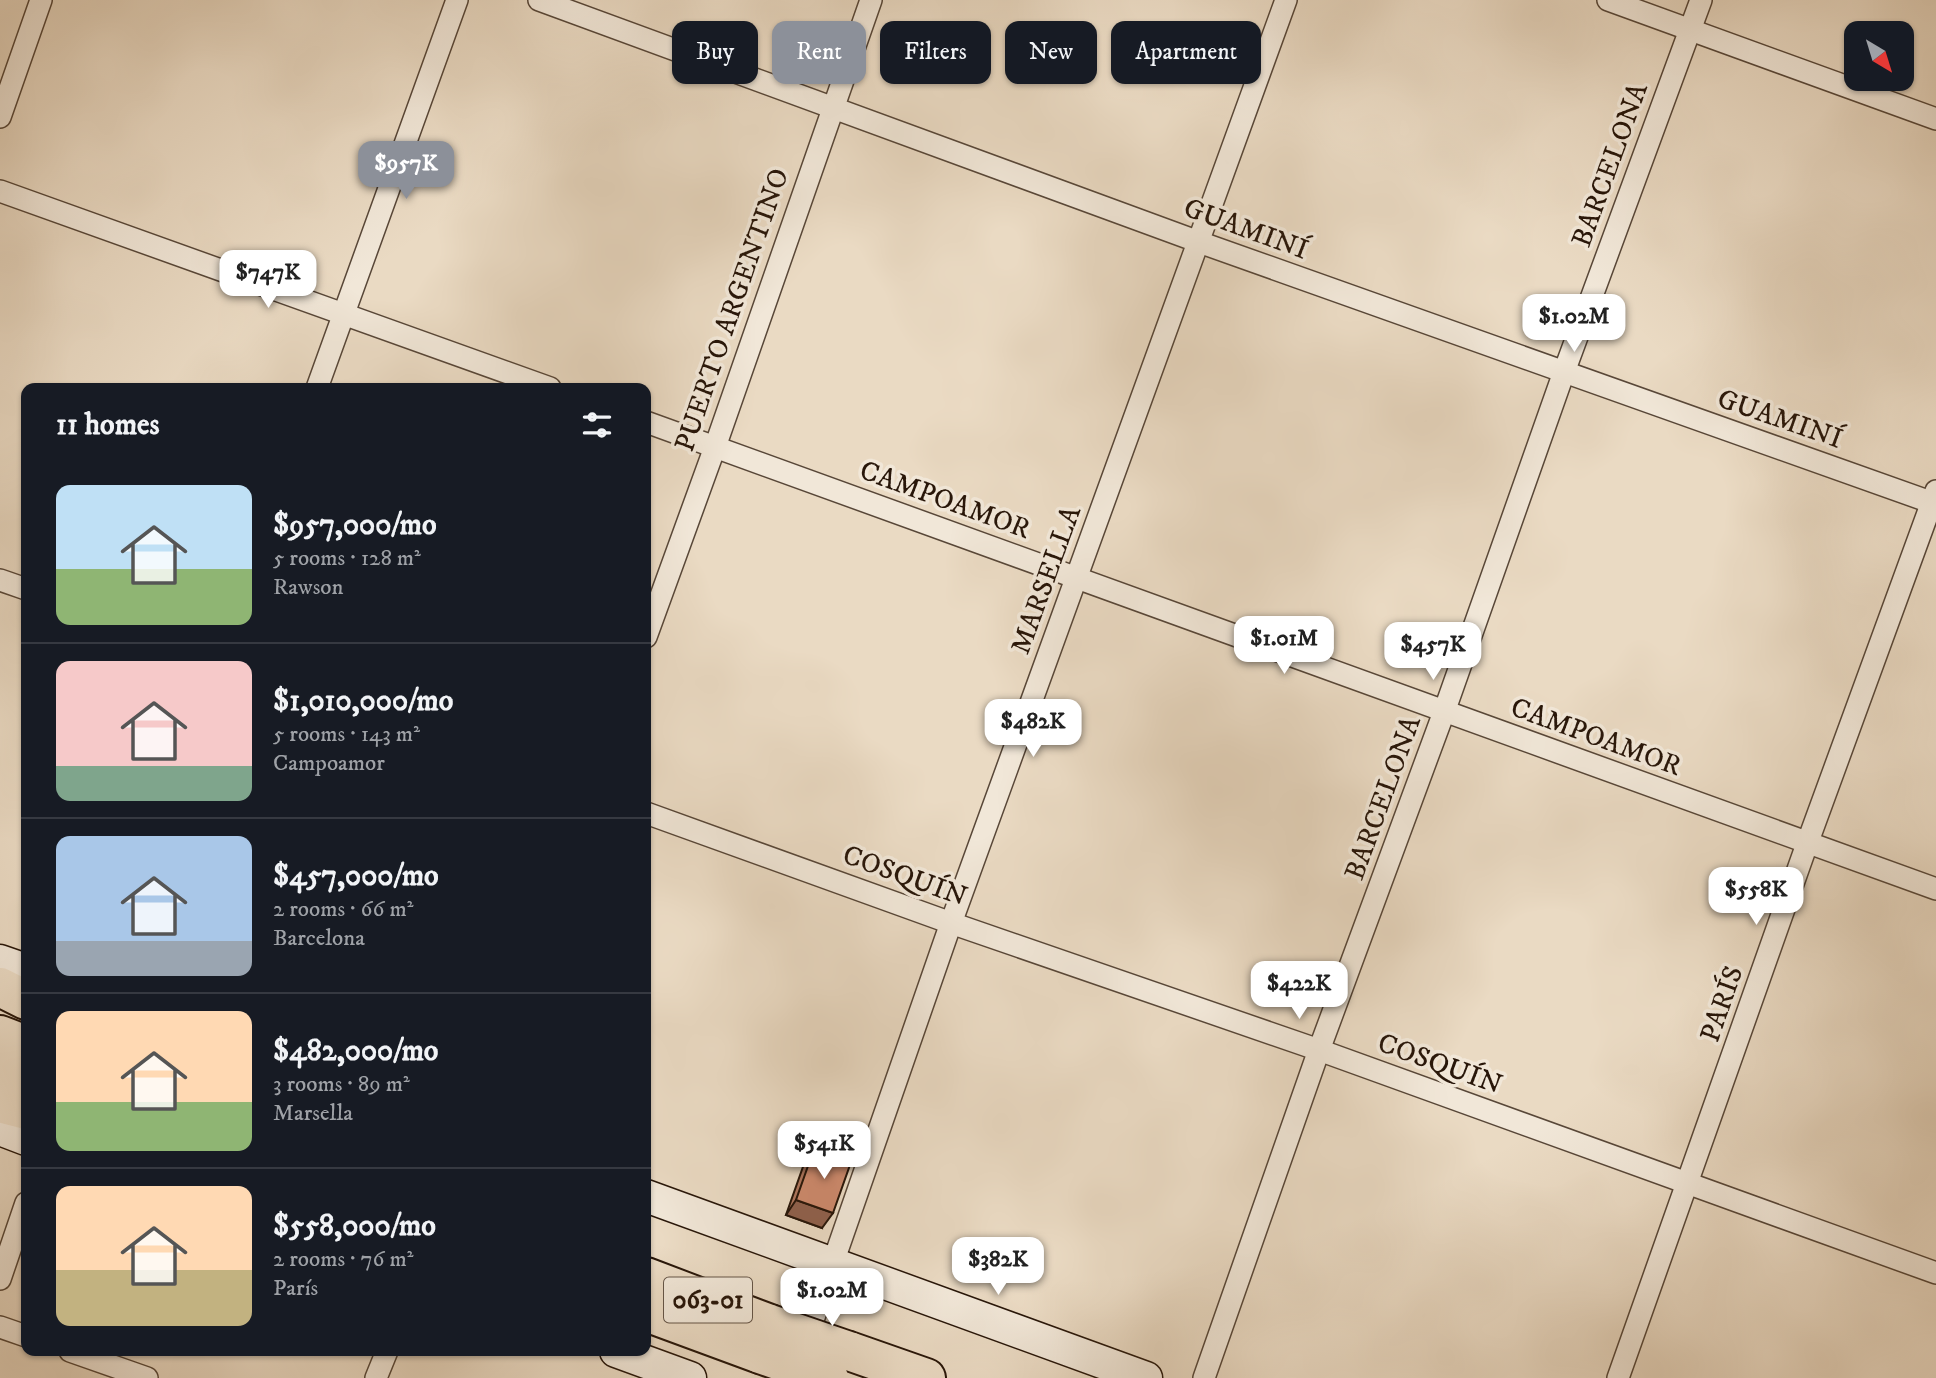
<!DOCTYPE html>
<meta charset="utf-8">
<style>
body{margin:0;font-family:"IM FELL DW Pica",serif;background:#242831;color:#f1f3f6;height:100vh;display:flex;flex-direction:column;font-size:26px;white-space:nowrap}
*{box-sizing:border-box;margin:0}
p{font-size:23px;color:#9ea1a6}
.icon{flex:none;width:38px;height:38px;fill:none;stroke:currentColor;stroke-width:2;stroke-linecap:round;stroke-linejoin:round}
.map{position:relative;flex:1;overflow:hidden}
.panel{position:absolute;left:21px;top:383px;width:630px;height:973px;display:flex;flex-direction:column;background:#171b24;border-radius:14px;box-shadow:0 2px 5px #0004}
.panel>*{flex:none}
.banner{position:absolute;left:672px;top:21px;width:665px;height:63px;display:flex;gap:14px}
.needle{width:46px;rotate:142deg}
.fabs{position:absolute;left:1844px;top:21px;display:grid;gap:14px}
.fabs a{display:grid;place-items:center;width:70px;height:70px;border-radius:14px;background:#171b24;box-shadow:0 2px 5px #0004;font-size:35px}
.price{position:absolute;translate:-50% -60px;padding:0 16px;border-radius:14px;background:#fff;color:#222;font-size:23px;line-height:46px;filter:drop-shadow(0 2px 4px #0008)}
.price::after{content:'';position:absolute;left:50%;top:42px;width:21px;height:16px;margin-left:-10px;background:inherit;clip-path:polygon(0 0,100% 0,50% 100%)}
.price.current{background:#8c9099;color:#fff}
ul{padding:0;list-style:none}
li{display:flex;align-items:center;gap:21px;height:175px;padding:0 35px}
li+li{border-top:2px solid #363941}
li span{display:grid;place-items:center;flex:none;width:196px;height:140px;border-radius:14px;color:#555}
li>.icon{margin-inline-start:auto}
span .icon{width:84px;height:84px;fill:#fffc;stroke-width:1}
li b{font-size:30px}
h2{display:flex;justify-content:space-between;align-items:center;height:84px;padding:0 35px;font-size:30px}
.tag{padding:0 24px;border-radius:14px;background:#171b24;box-shadow:0 2px 5px #0004;font-size:24px;line-height:63px}
.tag.current{background:#8c9099;color:#fff}
.map>svg:first-child{display:block}
</style>
<div class="map">
<svg width="1936" height="1378" viewBox="0 0 1936 1378">
<rect width="100%" height="100%" fill="#eadac3"/>
<filter id="stains"><feTurbulence type="fractalNoise" baseFrequency=".00286" numOctaves="4"/><feColorMatrix values="0 0 0 0 .2 0 0 0 0 .09 0 0 0 0 .02 0 0 0 .5 -.17"/></filter>
<radialGradient id="worn" r=".72"><stop offset=".6" stop-color="#630" stop-opacity="0"/><stop offset="1" stop-color="#630" stop-opacity=".3"/></radialGradient>
<g fill="none" stroke-linecap="round" stroke-linejoin="round">
<!-- street casing -->
<g stroke="#584738" stroke-width="24">
<g id="street">
<path d="M539,0L1199,242L1936,504"/>
<path d="M1608,0L1936,119"/>
<path d="M0,117L41,0"/>
<path d="M0,191L550,388"/>
<path d="M317,388L457,0"/>
<path d="M646,422L1936,889"/>
<path d="M0,580L26,589"/>
<path d="M646,637L715,447L871,0"/>
<path d="M646,813L951,923L1319,1050L1936,1273"/>
<path d="M0,1279L26,1203"/>
<path d="M0,1327L26,1336"/>
<path d="M804,1346L951,923L1286,0"/>
<path d="M70,1351L147,1378"/>
<path d="M376,1378L387,1351"/>
<path d="M1204,1378L1319,1050L1444,712L1564,372L1701,0"/>
<path d="M1618,1378L1807,844L1936,491"/>
</g>
</g>
<!-- secondary casing -->
<g stroke="#281609" stroke-width="35">
<g id="secondary">
<path d="M0,961L26,970"/>
<path d="M0,1129L26,1139"/>
<path d="M646,1196L1146,1378"/>
<path d="M616,1351L690,1378"/>
</g>
</g>
<!-- highway casing -->
<g stroke="#281609" stroke-width="42">
<g id="highway">
<path d="M0,987L26,1000"/>
<path d="M0,1035L26,1045"/>
<path d="M0,1071L26,1081"/>
<path d="M0,1103L26,1110"/>
<path d="M646,1277L770,1324"/>
<path d="M646,1312L760,1354"/>
<path d="M849,1351L926,1378"/>
</g>
</g>
<!-- street -->
<use href="#street" stroke="#f1e7d8" stroke-width="21"/>
<!-- secondary -->
<use href="#secondary" stroke="#f1e7d8" stroke-width="32"/>
<!-- highway -->
<use href="#highway" stroke="#eadac3" stroke-width="38"/>
<!-- highway-bridge casing -->
<g stroke="#281609" stroke-width="42" stroke-linecap="butt">
<g id="highway-bridge">
<path d="M770,1324L849,1351"/>
<path d="M760,1354L829,1378"/>
</g>
</g>
<!-- highway-bridge -->
<use href="#highway-bridge" stroke="#eadac3" stroke-width="38"/>
</g>
<!-- wall -->
<path fill="#af765d" stroke="#281609" stroke-width="2" d="M814,1149L822,1228L786,1215L804,1164Z"/>
<!-- shaded-wall -->
<path fill="#8f604c" stroke="#281609" stroke-width="2" d="M796,1200L833,1213L822,1228L786,1215Z"/>
<!-- building -->
<path fill="#cc896c" stroke="#281609" stroke-width="2" d="M814,1149L851,1162L833,1213L796,1200Z"/>
<g text-anchor="middle" dominant-baseline="central" stroke-width="7" stroke-linejoin="round" paint-order="stroke">
<!-- shield labels -->
<rect fill="#f1e7d8" stroke="#645547" stroke-width="2" x="664" y="1277.5" width="88" height="45" rx="5"/>
<g font-size="26" font-weight="bold" fill="#281609">
<text x="708" y="1300">063-01</text>
</g>
<!-- street labels -->
<g font-size="28" fill="#281609" stroke="#f1e7d8">
<text transform="translate(1610 165) rotate(-70)">BARCELONA</text>
<text transform="translate(1246 229) rotate(20)">GUAMINÍ</text>
<text transform="translate(732 310) rotate(-71)">PUERTO ARGENTINO</text>
<text transform="translate(1780 419) rotate(19)">GUAMINÍ</text>
<text transform="translate(945 500) rotate(20)">CAMPOAMOR</text>
<text transform="translate(1046 580) rotate(-70)">MARSELLA</text>
<text transform="translate(1596 737) rotate(20)">CAMPOAMOR</text>
<text transform="translate(1383 798) rotate(-70)">BARCELONA</text>
<text transform="translate(905 876) rotate(20)">COSQUÍN</text>
<text transform="translate(1722 1004) rotate(-71)">PARÍS</text>
<text transform="translate(1440 1064) rotate(20)">COSQUÍN</text>
</g>
</g>
<rect width="100%" height="100%" filter="url(#stains)"/>
<rect width="100%" height="100%" fill="url(#worn)"/>
</svg>
<div class="fabs">
<a><svg class="needle" viewBox="-14 -14 28 28"><path d="M0-13l5 13h-10z" fill="#e53935"/><path d="M0 13l5-13h-10z" fill="#9ea1a6"/></svg></a>
</div>
<b class="price current" style="left:406px;top:201px">$957K</b>
<b class="price" style="left:268px;top:310px">$747K</b>
<b class="price" style="left:1574px;top:354px">$1.02M</b>
<b class="price" style="left:1284px;top:676px">$1.01M</b>
<b class="price" style="left:1433px;top:682px">$457K</b>
<b class="price" style="left:1033px;top:759px">$482K</b>
<b class="price" style="left:1756px;top:927px">$558K</b>
<b class="price" style="left:1299px;top:1021px">$422K</b>
<b class="price" style="left:824px;top:1181px">$541K</b>
<b class="price" style="left:998px;top:1297px">$382K</b>
<b class="price" style="left:832px;top:1328px">$1.02M</b>
<div class="banner">
<a class="tag">Buy</a>
<a class="tag current">Rent</a>
<a class="tag">Filters</a>
<a class="tag">New</a>
<a class="tag">Apartment</a>
</div>
<section class="panel">
<h2>11 homes<svg class="icon" aria-label="filters" viewBox="0 0 24 24"><path d="M4 7h16M4 17h16"/><circle cx="9" cy="7" r="2"/><circle cx="15" cy="17" r="2"/></svg></h2>
<ul>
<li><span style="background:linear-gradient(#bfe0f5 60%,#8fb573 0)"><svg class="icon" aria-label="home" viewBox="0 0 24 24"><path d="M3 11l9-7 9 7M6 9v11h12V9"/></svg></span><div><b>$957,000/mo</b><p>5 rooms · 128 m²</p><p>Rawson</p></div></li>
<li><span style="background:linear-gradient(#f6c9c9 75%,#7fa58c 0)"><svg class="icon" aria-label="home" viewBox="0 0 24 24"><path d="M3 11l9-7 9 7M6 9v11h12V9"/></svg></span><div><b>$1,010,000/mo</b><p>5 rooms · 143 m²</p><p>Campoamor</p></div></li>
<li><span style="background:linear-gradient(#a9c7e8 75%,#9aa5b1 0)"><svg class="icon" aria-label="home" viewBox="0 0 24 24"><path d="M3 11l9-7 9 7M6 9v11h12V9"/></svg></span><div><b>$457,000/mo</b><p>2 rooms · 66 m²</p><p>Barcelona</p></div></li>
<li><span style="background:linear-gradient(#ffd9b3 65%,#8fb573 0)"><svg class="icon" aria-label="home" viewBox="0 0 24 24"><path d="M3 11l9-7 9 7M6 9v11h12V9"/></svg></span><div><b>$482,000/mo</b><p>3 rooms · 89 m²</p><p>Marsella</p></div></li>
<li><span style="background:linear-gradient(#ffd9b3 60%,#c2b280 0)"><svg class="icon" aria-label="home" viewBox="0 0 24 24"><path d="M3 11l9-7 9 7M6 9v11h12V9"/></svg></span><div><b>$558,000/mo</b><p>2 rooms · 76 m²</p><p>París</p></div></li>
</ul>
</section>
</div>
